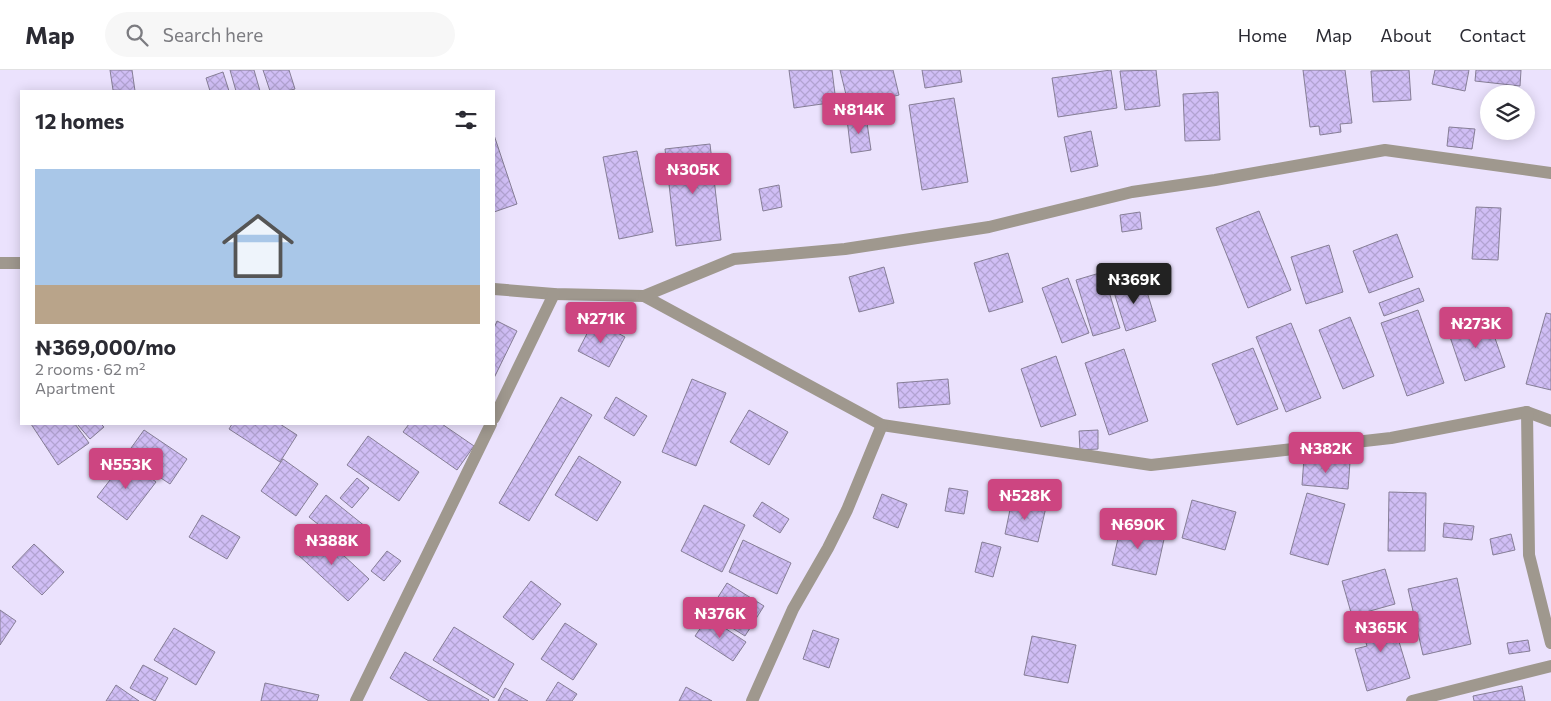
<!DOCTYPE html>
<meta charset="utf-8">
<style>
body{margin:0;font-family:Commissioner,sans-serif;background:#f7f7f7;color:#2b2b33;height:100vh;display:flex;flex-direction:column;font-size:19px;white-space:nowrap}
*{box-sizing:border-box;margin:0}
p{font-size:16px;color:#7c7c81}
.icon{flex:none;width:28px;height:28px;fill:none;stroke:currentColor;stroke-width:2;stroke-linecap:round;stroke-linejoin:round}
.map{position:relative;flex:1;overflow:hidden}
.side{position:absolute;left:20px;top:20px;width:475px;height:335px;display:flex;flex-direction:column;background:#fff;border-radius:0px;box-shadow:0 2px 12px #0003}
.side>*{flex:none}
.controls{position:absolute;left:1480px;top:15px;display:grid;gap:10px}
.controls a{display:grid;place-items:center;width:55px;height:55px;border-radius:50%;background:#fff;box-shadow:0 2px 12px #0003;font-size:25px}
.price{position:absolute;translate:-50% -42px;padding:0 11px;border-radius:5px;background:#cd4581;color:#fff;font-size:16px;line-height:32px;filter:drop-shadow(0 1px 2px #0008)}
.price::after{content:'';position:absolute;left:50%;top:30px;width:15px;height:11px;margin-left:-8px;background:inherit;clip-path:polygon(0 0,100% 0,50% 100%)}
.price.on{background:#222;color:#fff}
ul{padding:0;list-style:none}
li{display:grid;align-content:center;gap:10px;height:265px;padding:0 15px}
li span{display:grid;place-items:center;height:155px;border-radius:0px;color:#555}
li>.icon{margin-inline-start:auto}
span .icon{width:90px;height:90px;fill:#fffc;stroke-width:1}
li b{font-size:21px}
h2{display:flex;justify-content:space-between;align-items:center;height:60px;padding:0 15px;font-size:21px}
header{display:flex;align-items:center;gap:30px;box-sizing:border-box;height:70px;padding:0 25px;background:#fff;border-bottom:1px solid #e1e1e2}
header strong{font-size:24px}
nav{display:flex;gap:28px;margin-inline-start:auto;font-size:18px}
.search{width:350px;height:45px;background:#f7f7f7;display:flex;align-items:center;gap:12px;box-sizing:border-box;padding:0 18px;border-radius:28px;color:#7c7c81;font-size:19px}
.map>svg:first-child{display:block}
</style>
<header>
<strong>Map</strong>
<div class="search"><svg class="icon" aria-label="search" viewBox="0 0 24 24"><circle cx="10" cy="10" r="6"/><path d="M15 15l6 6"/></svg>Search here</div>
<nav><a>Home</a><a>Map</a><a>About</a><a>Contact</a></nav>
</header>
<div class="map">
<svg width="1551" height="631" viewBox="0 0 1551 631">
<defs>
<pattern id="building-cross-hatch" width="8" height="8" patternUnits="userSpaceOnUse" patternTransform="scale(1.25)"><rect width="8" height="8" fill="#d0bef5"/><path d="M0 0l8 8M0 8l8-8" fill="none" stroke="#b2a3d2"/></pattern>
</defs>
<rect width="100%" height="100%" fill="#ebe2fd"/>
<!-- building -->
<g fill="url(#building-cross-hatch)" stroke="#867e96">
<path d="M110,0H132L135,21L113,20Z"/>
<path d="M230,0H254L260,21H236Z"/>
<path d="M263,0H289L295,19L287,21H270Z"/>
<path d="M789,0H832L836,32L794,38Z"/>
<path d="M840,0H893L899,25L849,37Z"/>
<path d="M922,0H960L962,12L925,18Z"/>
<path d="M1111,0L1117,38L1058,47L1052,8Z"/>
<path d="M1156,0L1160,36L1125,40L1120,1Z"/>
<path d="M1303,0H1345L1352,53L1340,54L1341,62L1320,65L1319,56L1310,57Z"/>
<path d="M1409,0L1411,30L1373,32L1371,1Z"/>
<path d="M1435,0H1469L1465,21L1432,14Z"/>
<path d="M1476,0H1521L1520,16L1475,11Z"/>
<path d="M223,2L229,21H210L206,8Z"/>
<path d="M1218,22L1220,70L1185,71L1183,24Z"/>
<path d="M954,28L968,112L922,120L909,35Z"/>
<path d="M866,46L871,80L851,83L847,49Z"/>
<path d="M1449,57L1475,59L1472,79L1447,76Z"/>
<path d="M1091,61L1098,96L1071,102L1064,67Z"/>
<path d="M494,65L517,134L494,142Z"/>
<path d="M710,74L721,170L676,176L665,79Z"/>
<path d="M637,81L653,162L619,169L603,87Z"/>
<path d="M779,115L782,137L763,141L759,119Z"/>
<path d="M1476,137L1501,138L1498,190L1472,189Z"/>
<path d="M1259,141L1291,220L1248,238L1216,158Z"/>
<path d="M1140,142L1142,159L1122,162L1120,145Z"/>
<path d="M1397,164L1413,207L1369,223L1353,181Z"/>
<path d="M1329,175L1343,222L1306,234L1291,187Z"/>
<path d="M1008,183L1023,232L989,242L974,193Z"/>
<path d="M884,197L894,233L859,242L849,207Z"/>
<path d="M1103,202L1120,258L1093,266L1076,210Z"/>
<path d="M1068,208L1089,263L1062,273L1042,218Z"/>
<path d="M1143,209L1156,251L1126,261L1113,219Z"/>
<path d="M1419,218L1424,231L1384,246L1379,233Z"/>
<path d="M1418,240L1444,313L1407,326L1381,253Z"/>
<path d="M1546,243L1551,244V320L1526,314Z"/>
<path d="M1350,247L1374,306L1343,319L1319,260Z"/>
<path d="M1488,248L1505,297L1465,311L1448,261Z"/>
<path d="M594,250L625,267L609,297L578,281Z"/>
<path d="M497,251L517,261L494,308V258Z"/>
<path d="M1291,253L1321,328L1286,342L1256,267Z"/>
<path d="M1253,278L1278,339L1237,355L1212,294Z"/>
<path d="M1124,279L1148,351L1109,365L1085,293Z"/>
<path d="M1056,286L1076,345L1041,357L1021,299Z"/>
<path d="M692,309L726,323L696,396L662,382Z"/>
<path d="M948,309L950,334L899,338L897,313Z"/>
<path d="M561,327L592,345L529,451L499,433Z"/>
<path d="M616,327L647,346L634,366L604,348Z"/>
<path d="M749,340L788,362L769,395L730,372Z"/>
<path d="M31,354H75L89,373L58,395Z"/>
<path d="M77,354H101L104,357L90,369Z"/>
<path d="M232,354H253L256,355L257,354H280L297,365L280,392L229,359Z"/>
<path d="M409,354H442L474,376L457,400L403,362Z"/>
<path d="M144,360L187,389L170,414L126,385Z"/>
<path d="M1098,360V379L1080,380L1079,361Z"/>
<path d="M368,366L419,402L399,431L347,395Z"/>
<path d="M579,386L621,412L597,451L555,425Z"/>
<path d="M1304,388L1350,392L1348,419L1302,415Z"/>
<path d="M126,389L156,412L127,450L97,427Z"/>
<path d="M283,389L318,414L296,446L261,421Z"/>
<path d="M357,408L369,418L352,438L340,428Z"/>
<path d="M949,418L968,421L964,444L945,441Z"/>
<path d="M1389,422L1426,423L1425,481H1388Z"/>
<path d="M1307,423L1345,434L1328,495L1290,484Z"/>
<path d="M882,424L907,434L898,458L873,448Z"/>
<path d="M326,425L366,457L348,478L309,447Z"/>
<path d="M1012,430L1046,437L1038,472L1005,464Z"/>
<path d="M1192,430L1236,442L1225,480L1182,468Z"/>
<path d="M762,432L789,449L780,463L753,446Z"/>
<path d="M704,435L745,455L722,502L681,481Z"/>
<path d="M202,445L240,467L227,489L189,467Z"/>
<path d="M1444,453L1474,456L1472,470L1443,467Z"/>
<path d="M1121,455L1165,465L1156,505L1112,495Z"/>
<path d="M316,460L369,509L348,531L295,482Z"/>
<path d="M1511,464L1515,480L1493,485L1490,469Z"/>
<path d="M743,470L791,493L777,524L729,502Z"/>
<path d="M982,472L1001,477L993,507L975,502Z"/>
<path d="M34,474L64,502L42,525L12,497Z"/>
<path d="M387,481L401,491L384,511L371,501Z"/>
<path d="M1385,499L1395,534L1352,546L1342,511Z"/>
<path d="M1457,508L1471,574L1423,585L1408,519Z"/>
<path d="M531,511L561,534L533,570L503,547Z"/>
<path d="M727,513L764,536L745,566L708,543Z"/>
<path d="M0,540L16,551L0,575Z"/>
<path d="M1390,542L1410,608L1367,621L1355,579L1367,576L1359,551Z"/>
<path d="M708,547L746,572L733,591L695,566Z"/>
<path d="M565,553L597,574L573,610L541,589Z"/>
<path d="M454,557L514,594L494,628L433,590Z"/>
<path d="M174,558L215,582L196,615L154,590Z"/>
<path d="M813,560L839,569L829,598L803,589Z"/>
<path d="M1032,566L1076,575L1068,613L1024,605Z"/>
<path d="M1528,570L1530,581L1509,584L1507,573Z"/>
<path d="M405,582L489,630L488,631H429L390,608Z"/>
<path d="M143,595L168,608L155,631L130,618Z"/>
<path d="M558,612L577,624L572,631H546Z"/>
<path d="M265,613L319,625L317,631H261Z"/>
<path d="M116,615L139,631H106Z"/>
<path d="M1522,616L1525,631H1474L1473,626Z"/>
<path d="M686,617L712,631H679Z"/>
<path d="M505,618L528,631H498Z"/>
</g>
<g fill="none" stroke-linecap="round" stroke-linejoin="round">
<!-- minor -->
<g stroke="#9f988e" stroke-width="12">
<path d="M0,193H21"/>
<path d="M494,219L554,224L644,226L882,355L1151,395L1391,368L1527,342L1551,351"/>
<path d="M644,226L734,189L845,179L989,157L1132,122L1215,110L1385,80L1551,103"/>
<path d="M1527,342L1529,485L1551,573"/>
<path d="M494,348L554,224"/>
<path d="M356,631L491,354"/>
<path d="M752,631L793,539L828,478L847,440L882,355"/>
<path d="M1412,631L1551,596"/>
</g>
</g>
</svg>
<div class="controls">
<a><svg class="icon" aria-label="layers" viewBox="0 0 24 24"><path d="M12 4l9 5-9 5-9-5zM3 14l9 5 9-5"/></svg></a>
</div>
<b class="price" style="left:859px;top:65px">₦814K</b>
<b class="price" style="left:693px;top:125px">₦305K</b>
<b class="price on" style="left:1134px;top:235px">₦369K</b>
<b class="price" style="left:601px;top:274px">₦271K</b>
<b class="price" style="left:1476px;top:279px">₦273K</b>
<b class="price" style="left:1326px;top:404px">₦382K</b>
<b class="price" style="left:126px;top:420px">₦553K</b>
<b class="price" style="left:1025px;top:451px">₦528K</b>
<b class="price" style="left:1138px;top:480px">₦690K</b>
<b class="price" style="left:332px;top:496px">₦388K</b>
<b class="price" style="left:720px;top:569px">₦376K</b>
<b class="price" style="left:1381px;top:583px">₦365K</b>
<section class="side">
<h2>12 homes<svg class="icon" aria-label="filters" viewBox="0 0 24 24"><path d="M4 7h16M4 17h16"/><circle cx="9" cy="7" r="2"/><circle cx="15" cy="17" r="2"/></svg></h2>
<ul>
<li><span style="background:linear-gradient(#a9c7e8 75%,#b9a48a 0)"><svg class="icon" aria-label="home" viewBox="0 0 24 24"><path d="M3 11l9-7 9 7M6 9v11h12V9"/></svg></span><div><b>₦369,000/mo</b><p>2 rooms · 62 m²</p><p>Apartment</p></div></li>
</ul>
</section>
</div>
